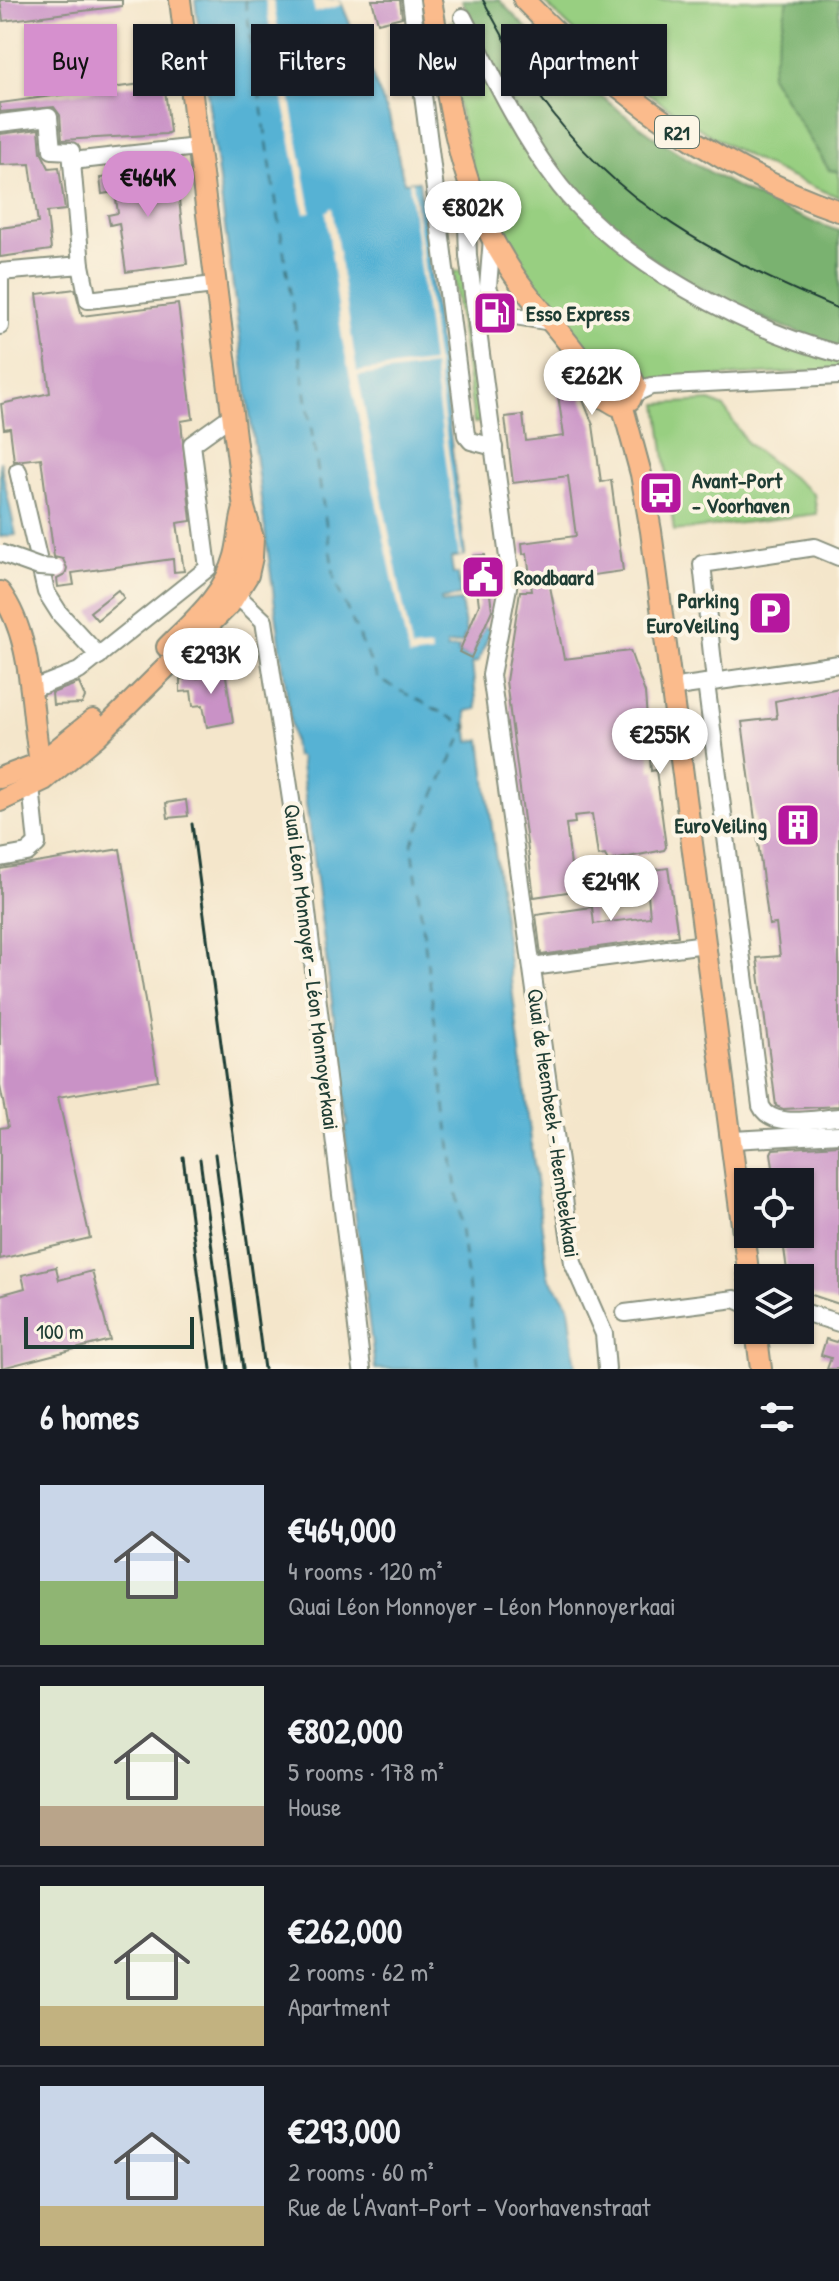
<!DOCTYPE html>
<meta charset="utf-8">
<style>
body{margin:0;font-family:"Patrick Hand",sans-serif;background:#20242c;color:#f1f3f6;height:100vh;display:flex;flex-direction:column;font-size:30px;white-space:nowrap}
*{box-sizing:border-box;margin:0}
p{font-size:26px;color:#9ea1a6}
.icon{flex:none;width:44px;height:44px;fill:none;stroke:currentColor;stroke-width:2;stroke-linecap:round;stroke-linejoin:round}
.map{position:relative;height:1369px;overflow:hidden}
.side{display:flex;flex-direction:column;background:#171b24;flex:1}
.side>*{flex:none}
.guide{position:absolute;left:24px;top:24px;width:792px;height:72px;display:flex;gap:16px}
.buttons{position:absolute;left:734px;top:1168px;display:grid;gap:16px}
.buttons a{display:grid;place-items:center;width:80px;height:80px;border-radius:0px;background:#171b24;box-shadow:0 2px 6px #0004;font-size:40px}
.scale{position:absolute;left:24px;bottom:20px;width:170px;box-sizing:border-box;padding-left:8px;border:4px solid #1f3d34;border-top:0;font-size:22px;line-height:28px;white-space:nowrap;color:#1f3d34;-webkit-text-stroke:6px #fcf5e5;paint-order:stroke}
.price{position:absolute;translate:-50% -68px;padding:0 18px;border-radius:28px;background:#fff;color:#222;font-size:26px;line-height:52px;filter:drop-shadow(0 2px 4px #0008)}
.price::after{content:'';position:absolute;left:50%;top:48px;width:24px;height:18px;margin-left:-12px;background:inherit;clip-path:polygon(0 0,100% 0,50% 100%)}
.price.active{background:#d690ce;color:#111}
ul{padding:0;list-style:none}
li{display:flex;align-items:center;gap:24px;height:200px;padding:0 40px}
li+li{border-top:2px solid #363941}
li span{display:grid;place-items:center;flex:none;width:224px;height:160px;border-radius:0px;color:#555}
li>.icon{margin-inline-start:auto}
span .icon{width:96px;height:96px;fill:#fffc;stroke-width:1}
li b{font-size:34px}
h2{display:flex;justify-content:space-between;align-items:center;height:96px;padding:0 40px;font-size:34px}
.tag{padding:0 28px;border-radius:0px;background:#171b24;box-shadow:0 2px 6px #0004;font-size:28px;line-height:72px}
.tag.active{background:#d690ce;color:#111}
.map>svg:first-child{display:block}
</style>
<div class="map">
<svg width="839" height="1369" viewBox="0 0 839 1369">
<rect width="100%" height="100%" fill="#fcf5e5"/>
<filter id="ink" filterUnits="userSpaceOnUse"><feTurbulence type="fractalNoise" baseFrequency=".0125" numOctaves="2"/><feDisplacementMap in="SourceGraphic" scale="16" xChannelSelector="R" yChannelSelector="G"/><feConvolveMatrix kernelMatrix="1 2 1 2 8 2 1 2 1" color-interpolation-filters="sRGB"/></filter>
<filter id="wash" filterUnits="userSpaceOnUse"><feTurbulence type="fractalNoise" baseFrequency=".006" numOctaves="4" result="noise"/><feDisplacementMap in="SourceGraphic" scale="32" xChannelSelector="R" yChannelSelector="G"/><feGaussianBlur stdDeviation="1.8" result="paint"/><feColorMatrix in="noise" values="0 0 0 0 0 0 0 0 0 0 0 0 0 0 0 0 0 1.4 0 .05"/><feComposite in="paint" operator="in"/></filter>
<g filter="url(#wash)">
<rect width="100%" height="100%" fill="#f4e6cb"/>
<!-- green -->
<g fill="#98cf81" stroke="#5c865a" stroke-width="2">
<path d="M542,0H839V197C719,152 632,90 542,0Z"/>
<path d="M461,20L628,253L839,358V370L650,380L589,354L529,288L480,198L449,67V22Z"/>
<path d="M464,270L485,421L474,423L453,272Z"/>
<path d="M710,401L724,407L747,443L814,494L817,514L674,531L658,404Z"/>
</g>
<!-- forest -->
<g fill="#7ab26f" stroke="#4c7852" stroke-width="2">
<path d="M462,0H499C595,102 705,186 839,231V347C748,316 636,264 572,190C526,136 490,65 462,0Z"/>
<path d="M788,0H839V172L829,170L770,75Z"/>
</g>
<!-- water -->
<g fill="#56b2d4" stroke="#3a7884" stroke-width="2">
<path d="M195,0H340L389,116L404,182L419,181L465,555L451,558L453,574H458L460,596L441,599L442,603L461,601L466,633L462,643L447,645V649L459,648L458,653L471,658L484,627L491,630L478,662L472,663L477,709L466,711L469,741L481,740L548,1276L569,1305L576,1369H375L344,1126L348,1125L300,757L295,756Z"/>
<path d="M0,461L16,535L0,537Z"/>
</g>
<!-- pier -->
<g fill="#f4e6cb">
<path d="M265,0H273L311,212L304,213Z"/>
<path d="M312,0H340L342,5L315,13Z"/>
<path d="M409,182H413L462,556H459L433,366L358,376L412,649L431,647L432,654L409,657L342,339L326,212L332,207L357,372L432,362Z"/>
</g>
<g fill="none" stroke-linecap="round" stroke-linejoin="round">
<!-- ferry -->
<path stroke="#2d5a5c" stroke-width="2" stroke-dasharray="10 8" stroke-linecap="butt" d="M245,0L335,582L378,679L467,726L412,843L479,1369"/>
</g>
<g id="blocks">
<!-- building -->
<g fill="#c992c6">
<path d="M0,0H122V6L3,21Z"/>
<path d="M372,0H400L402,17L378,23Z"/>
<path d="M164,81L170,132L166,134L62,140L60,115L54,107L0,112V103Z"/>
<path d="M39,129L41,152L49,168L59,167L65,210L47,212L51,250L0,257V228L38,223L30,164L0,165V134Z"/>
<path d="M175,168L187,264L126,272L119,223L110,225L108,215L118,213L115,192L102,194L100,178Z"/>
<path d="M75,289L82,316L178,304L193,419L181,421L191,521L177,523L184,571L174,572L173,559L72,573L74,585L58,587L57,579L65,575L67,568L63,559L54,557L41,458L14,461L10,428L4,429L1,404L50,393L37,294Z"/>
<path d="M577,385L593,425L601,482L611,480L623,571L549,581L564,659L630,651L645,693L651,771L656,770L666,847L664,850L608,861L605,855L598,856L592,814L574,816L575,823L566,824L574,891L534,897L506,681L520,591H532L527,553L523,554L522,543L576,536L568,476L513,483L505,417L523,415L526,441L564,436L557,388Z"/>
<path d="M485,555L492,610L471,658L459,652L479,605L473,556Z"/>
<path d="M118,590L124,598L97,620L90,612Z"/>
<path d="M225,670L233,722L207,727L203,705L193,706L191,691L180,692V679L199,678L200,673Z"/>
<path d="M79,683L85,697L82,704L53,705L52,693Z"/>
<path d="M839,688V1106L783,1109L776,1106L757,958L780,956L776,924L769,925L742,722L777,718L775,701Z"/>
<path d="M186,800L188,816L168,818L166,803Z"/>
<path d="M120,849L158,1080L58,1097L90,1238L0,1259V1128L8,1127L0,1086V869Z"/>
<path d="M668,868L678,936L541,955L536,915L592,907L594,924L650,917L646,871Z"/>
<path d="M839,1145V1304L800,1291V1278H788L782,1234H800V1182H775L771,1153L773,1149Z"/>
<path d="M56,1267L59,1280L92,1271L110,1340L2,1368L0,1295L25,1288L22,1275Z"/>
<path d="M826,1339L836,1342L839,1339V1369H827L831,1358L821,1355Z"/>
</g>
</g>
</g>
<g filter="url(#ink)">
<use href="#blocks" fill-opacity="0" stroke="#8a9280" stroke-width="2"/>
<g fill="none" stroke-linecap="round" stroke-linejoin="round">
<!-- minor casing -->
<g stroke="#8a9280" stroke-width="20">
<g id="minor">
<path d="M411,0L466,435L471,441L494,447"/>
<path d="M463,17C491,73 521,136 560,186C621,263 745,329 839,354"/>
<path d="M0,123L49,117L52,150L71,151L81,265"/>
<path d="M72,161L197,147"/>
<path d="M478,207L467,225L468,256L509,565L508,587L491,675L573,1263L604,1334L607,1369"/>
<path d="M492,238L488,287L495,305"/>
<path d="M0,272L81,265L88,300L214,285"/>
<path d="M503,314L551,322"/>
<path d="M0,326V272"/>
<path d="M634,394L651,386L839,376"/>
<path d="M18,471L46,592L60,614L99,656"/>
<path d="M228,587L264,621L303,879L362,1369"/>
<path d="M715,681L702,564L815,547L839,557"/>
<path d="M706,683L761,1106C772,1130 817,1118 839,1117"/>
<path d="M670,688L839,664"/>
<path d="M30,690L79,671L208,568L192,444L231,416"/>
<path d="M0,858L27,853L37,844L31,786"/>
<path d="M532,967L705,944"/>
<path d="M733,1140L839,1134"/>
<path d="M800,1311L839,1323"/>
<path d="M625,1313L735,1299L748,1305"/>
</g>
</g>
<!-- major casing -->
<g stroke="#8a9280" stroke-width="24">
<g id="major">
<path d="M431,0C447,88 455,181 504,259C534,310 579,345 604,398L616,405L630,400L636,386L630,374L586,362"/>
<path d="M524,0C615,94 715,168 839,211"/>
<path d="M622,404L641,474L651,531L749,1278"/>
<path d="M0,592C36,641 29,715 42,772"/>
<path d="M167,647C194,620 225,594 235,556C239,541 239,526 243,512"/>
<path d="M0,778L40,763L93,720"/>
<path d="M0,801L44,780L97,736L230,604L248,575L252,557L253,538L244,508L180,0"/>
<path d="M756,1330L761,1369"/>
</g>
</g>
<!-- minor -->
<use href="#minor" stroke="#fff" stroke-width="16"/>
<!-- major -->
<use href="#major" stroke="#fbbb8c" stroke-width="20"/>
<!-- tram -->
<path stroke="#1f3d34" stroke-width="2" d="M483,0C501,32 517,65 539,95C615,205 719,258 839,309"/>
<!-- rail -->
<g stroke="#1f3d34" stroke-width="3">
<path d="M192,824L264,1369"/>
<path d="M215,1154L243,1369"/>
<path d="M183,1157L211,1369"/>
<path d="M200,1159L228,1369"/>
</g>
<!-- minor-bridge casing -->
<g stroke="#8a9280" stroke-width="20" stroke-linecap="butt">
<path id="minor-bridge" d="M0,553L39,567L56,568"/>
</g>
<!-- minor-bridge -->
<use href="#minor-bridge" stroke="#fff" stroke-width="16"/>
</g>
</g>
<!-- icons -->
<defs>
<g id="fuel-square" transform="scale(2.3)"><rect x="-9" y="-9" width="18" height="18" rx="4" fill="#b5179e" stroke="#fcf5e5"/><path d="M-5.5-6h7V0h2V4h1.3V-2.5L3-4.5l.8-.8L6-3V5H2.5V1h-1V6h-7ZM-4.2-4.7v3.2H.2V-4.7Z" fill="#fff"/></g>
<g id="bus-square" transform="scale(2.3)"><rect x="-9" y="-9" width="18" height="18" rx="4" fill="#b5179e" stroke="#fcf5e5"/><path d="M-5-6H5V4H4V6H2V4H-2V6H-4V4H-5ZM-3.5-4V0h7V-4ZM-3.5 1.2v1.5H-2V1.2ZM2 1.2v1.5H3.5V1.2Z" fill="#fff"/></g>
<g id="civic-square" transform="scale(2.3)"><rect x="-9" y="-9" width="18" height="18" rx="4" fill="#b5179e" stroke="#fcf5e5"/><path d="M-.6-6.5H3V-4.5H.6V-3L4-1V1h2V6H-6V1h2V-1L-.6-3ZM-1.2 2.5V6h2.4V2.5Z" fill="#fff"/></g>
<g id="parking-square" transform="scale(2.3)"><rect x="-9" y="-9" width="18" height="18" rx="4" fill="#b5179e" stroke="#fcf5e5"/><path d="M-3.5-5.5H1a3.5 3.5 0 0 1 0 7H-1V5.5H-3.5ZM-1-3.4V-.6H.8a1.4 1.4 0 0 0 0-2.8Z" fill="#fff"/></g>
<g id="building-square" transform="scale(2.3)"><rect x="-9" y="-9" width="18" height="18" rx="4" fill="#b5179e" stroke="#fcf5e5"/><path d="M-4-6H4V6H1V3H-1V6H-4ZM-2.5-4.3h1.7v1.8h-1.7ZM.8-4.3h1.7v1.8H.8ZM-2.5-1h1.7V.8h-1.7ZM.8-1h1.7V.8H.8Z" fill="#fff"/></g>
</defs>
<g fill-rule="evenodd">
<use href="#fuel-square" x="495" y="313"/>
<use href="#bus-square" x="661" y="493"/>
<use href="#civic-square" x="483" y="577"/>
<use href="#parking-square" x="770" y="613"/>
<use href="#building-square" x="798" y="825"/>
</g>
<g text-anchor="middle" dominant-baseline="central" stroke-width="8" stroke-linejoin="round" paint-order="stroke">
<!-- shield labels -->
<rect fill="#fcf5e5" stroke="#617469" stroke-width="2" x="655" y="116" width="44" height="32" rx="6"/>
<g font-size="20" font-weight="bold" fill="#1f3d34">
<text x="677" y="132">R21</text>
</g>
<!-- poi labels -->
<g font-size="22" font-weight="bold" fill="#1f3d34" stroke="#fcf5e5" text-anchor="start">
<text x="526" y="313">Esso Express</text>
<text x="692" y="480">Avant-Port<tspan x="692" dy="25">- Voorhaven</tspan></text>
<text x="514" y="577">Roodbaard</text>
<text x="739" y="600" text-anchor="end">Parking<tspan x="739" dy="25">EuroVeiling</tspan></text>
<text x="767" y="825" text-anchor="end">EuroVeiling</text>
</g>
<!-- street labels -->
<g font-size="22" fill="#1f3d34" stroke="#fcf5e5">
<text transform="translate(312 967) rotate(83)">Quai Léon Monnoyer - Léon Monnoyerkaai</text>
<text transform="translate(554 1123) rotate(82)">Quai de Heembeek - Heembeekkaai</text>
</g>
</g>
</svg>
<div class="buttons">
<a><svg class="icon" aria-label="locate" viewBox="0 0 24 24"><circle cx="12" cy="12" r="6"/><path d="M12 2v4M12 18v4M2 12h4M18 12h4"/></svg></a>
<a><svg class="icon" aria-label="layers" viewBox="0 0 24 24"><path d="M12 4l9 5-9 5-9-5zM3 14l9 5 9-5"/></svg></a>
</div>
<div class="scale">100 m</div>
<b class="price active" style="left:148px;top:219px">€464K</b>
<b class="price" style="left:473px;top:249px">€802K</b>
<b class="price" style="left:592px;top:417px">€262K</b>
<b class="price" style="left:211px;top:696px">€293K</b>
<b class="price" style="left:660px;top:776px">€255K</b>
<b class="price" style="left:611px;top:923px">€249K</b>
<div class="guide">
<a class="tag active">Buy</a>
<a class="tag">Rent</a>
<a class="tag">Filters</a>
<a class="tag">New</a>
<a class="tag">Apartment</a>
</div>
</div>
<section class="side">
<h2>6 homes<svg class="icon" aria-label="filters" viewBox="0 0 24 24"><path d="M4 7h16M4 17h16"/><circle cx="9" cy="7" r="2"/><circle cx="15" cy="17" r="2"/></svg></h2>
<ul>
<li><span style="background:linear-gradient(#c9d6e8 60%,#8fb573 0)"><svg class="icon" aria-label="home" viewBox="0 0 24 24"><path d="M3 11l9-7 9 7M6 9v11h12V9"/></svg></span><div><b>€464,000</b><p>4 rooms · 120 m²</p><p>Quai Léon Monnoyer - Léon Monnoyerkaai</p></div></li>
<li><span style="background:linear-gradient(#dfe7d0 75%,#b9a48a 0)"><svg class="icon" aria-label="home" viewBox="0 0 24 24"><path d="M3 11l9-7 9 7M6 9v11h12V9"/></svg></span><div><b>€802,000</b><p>5 rooms · 178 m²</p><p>House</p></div></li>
<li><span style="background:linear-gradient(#dfe7d0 75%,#c2b280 0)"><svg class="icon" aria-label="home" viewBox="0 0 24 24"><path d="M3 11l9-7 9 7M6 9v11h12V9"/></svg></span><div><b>€262,000</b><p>2 rooms · 62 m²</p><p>Apartment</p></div></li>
<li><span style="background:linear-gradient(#c9d6e8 75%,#c2b280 0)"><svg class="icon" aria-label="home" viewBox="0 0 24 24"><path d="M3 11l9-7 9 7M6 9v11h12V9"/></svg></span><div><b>€293,000</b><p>2 rooms · 60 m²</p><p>Rue de l'Avant-Port - Voorhavenstraat</p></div></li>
</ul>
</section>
